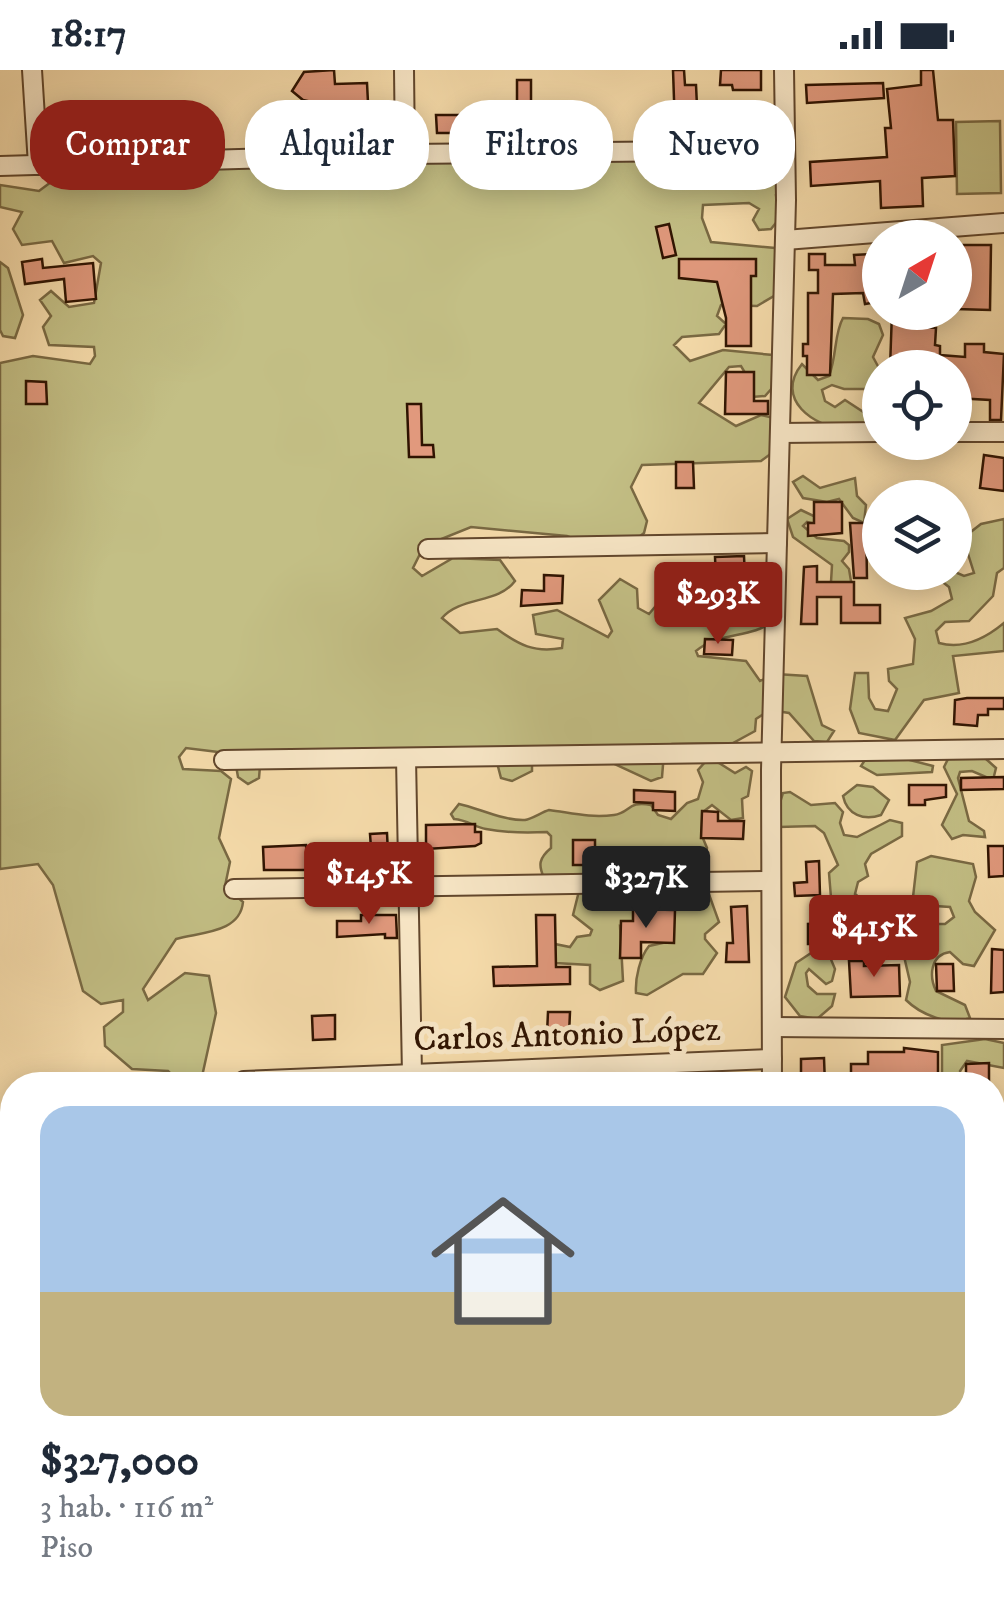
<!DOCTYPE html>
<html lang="es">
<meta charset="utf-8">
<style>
body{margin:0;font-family:"IM FELL DW Pica",serif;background:#f6f6f7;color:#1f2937;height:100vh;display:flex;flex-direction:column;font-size:38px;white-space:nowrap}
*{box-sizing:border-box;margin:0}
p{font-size:32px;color:#747a83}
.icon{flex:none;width:55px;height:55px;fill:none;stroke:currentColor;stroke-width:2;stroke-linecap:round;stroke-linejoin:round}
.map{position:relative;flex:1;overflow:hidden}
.side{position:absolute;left:0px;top:1002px;width:1005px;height:552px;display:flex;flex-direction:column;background:#fff;border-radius:40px 40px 0 0;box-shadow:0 5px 25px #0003}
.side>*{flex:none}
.hud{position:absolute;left:30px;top:30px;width:945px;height:90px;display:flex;gap:20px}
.needle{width:65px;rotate:39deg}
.controls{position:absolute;left:862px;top:150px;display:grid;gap:20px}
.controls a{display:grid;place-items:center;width:110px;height:110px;border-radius:50%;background:#fff;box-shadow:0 5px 25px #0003;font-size:50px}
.price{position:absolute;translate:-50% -85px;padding:0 22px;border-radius:10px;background:#8f2418;color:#fff;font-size:32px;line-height:65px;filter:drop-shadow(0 2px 5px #0008)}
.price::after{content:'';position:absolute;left:50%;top:60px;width:30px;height:22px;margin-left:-15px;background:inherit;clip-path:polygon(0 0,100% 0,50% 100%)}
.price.selected{background:#222;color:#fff}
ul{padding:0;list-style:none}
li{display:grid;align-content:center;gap:20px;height:530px;padding:0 40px}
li+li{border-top:2px solid #e0e1e3}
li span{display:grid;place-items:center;height:310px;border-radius:30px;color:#555}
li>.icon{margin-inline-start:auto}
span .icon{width:180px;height:180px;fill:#fffc;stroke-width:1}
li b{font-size:42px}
.tag{padding:0 35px;border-radius:40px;background:#fff;box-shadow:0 5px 25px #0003;font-size:35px;line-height:90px}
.tag.selected{background:#8f2418;color:#fff}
.status{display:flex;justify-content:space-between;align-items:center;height:70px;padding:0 50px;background:#fff;direction:ltr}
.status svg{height:28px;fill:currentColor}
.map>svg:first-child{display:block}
</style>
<div class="status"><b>18:17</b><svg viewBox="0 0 49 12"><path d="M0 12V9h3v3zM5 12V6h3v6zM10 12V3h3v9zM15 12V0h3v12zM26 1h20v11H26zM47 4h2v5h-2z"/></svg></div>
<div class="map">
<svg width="1004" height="1553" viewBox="0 0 1004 1553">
<rect width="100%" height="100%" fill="#f7ddac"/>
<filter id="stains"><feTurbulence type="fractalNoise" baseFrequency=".002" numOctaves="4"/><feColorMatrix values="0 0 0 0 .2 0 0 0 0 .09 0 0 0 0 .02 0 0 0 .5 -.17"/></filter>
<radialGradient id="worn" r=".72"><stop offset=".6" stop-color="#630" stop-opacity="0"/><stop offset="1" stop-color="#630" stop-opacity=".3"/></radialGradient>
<!-- green -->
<g fill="#c3bf85" stroke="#796943" stroke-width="2.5">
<path d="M1000,51L1001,123L957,124L956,52Z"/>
<path d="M544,83H761L783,96L787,120L776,125L779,149L771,159L759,160L753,150L759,139L749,133L703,135L702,148L711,172L775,178L783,188L779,223L757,236L721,235L717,246L726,254L719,264L682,267L674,275L690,291L723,280L773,285L781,308L765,326L752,327L747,306L741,296L729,297L699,333L736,356L761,345L774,348L784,374L761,391L642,395L631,417L647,451L644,463L625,478L601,480L567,466L471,457L424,476L413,498L422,506L453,488L500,490L515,511C498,534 461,526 442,548L460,563L497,559C519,575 534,583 562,578L563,569L536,564L533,545L557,540L608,567L612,561L599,530L620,509L637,519L638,538L649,544L665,525C693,525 715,517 743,521L749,538L774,551C750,569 720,561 696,581L698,586L746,591L760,611L776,604L807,606L822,655L834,661L827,672L814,671L789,643L770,640L756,649L755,661L733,673L672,674L664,683L662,707L651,711L578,677L532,687V701L512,711L501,708L495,685L404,688L355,679L260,696L259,708L248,714L238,707L234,684L186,678L179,687L183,699L221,701L231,709L219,768L230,792L225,816L243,832C240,863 201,862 176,869L143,919L148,930L185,903L209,906L216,943L203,1002L206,1015H182L168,1001L132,999L105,976L104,957L123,942V930L101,934L83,921L53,815L38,794L0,799V293L33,286L90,294L95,286L94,277L49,275L43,257L51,246L40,230L51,221L69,237L94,233L101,193L93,186L64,193L52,171L22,175L13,159L22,142L0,137V115L39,121L82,89L346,96Z"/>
<path d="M0,192L8,198L23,245L15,268L3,266L0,260Z"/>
<path d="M843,248L868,249L879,254L883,265L873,287L880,300V319H844L832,315L822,320L825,331L835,337L845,330L865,343L880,337V358C870,359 858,361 848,360C813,357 774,329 802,294L818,310L829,306C837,285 834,264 843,248Z"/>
<path d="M803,406L820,418L855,408L857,426L866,435L864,453L853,448L839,429L827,432L803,428L793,412Z"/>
<path d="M801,440L818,448V455L807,452L803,456L817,468L844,471L849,475V482L842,491L849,499L853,523L831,512L832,495L793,467L787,449Z"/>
<path d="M1004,449V498L997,503L993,526L969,551L945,552L936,561L939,573C963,580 986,568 1004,553V581L953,586L959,623L924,630L895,670L859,663L850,639L855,603H868L869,628L875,639L888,641L897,619L889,611L888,599L913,594L915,569L905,548L931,541L952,529L949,517L931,503L955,502L964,506L974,503L963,468L981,454Z"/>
<path d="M974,686L986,689L996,698L993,710L972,701L960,702L958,708L969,751L984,761L985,767L963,765L952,769L942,755L957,724L944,697L949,687Z"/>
<path d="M867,687L902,688L933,696L932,702L877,705L861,696Z"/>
<path d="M706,691L719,693L735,703L746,697L752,701L748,726L742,729L743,748L731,750L712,735L703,742L702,766L707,778L702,805L719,852L705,864V869L717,883L703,904H683L647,925L636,923C635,908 640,887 649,876L667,872L620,856L623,911L600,920L590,914V895L555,893L545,872L570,877L577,867L590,865L592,860L573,845L580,817L544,808C538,795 539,788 551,778V766L547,762C526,763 506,763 486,759C474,757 468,750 454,749L451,744L459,734C478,738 504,751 525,750C532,749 542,742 549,740C572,743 590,748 614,745C630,743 628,730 651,735L658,745L671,749L687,733L698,729L703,712L698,700Z"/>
<path d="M857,715L873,717L889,730L881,745C864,751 847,745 843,726Z"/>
<path d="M790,722L811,735L835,733L843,742L840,753L844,765L857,767L890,750L902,753V766L871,784L865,794L868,806L858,812L855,824L865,832L857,841L853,865L843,873L832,840L829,803L838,795L824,763L815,756L779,757L776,746L783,723Z"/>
<path d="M931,786L973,794L976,807L969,831L975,842L995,860L974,896L963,894L950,882C930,885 929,906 936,921L965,935L970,948C950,957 920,944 906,930L910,912L900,869L927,854H945L954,847L950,837L920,835L913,827L917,792Z"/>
<path d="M811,883L830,887L835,899L832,911L826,914L809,899L806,903L808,916L817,924H835L832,936L817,949L800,946L785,927L796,893Z"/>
<path d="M985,969L1004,973V998L967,991L960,1001L963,1015H942V975Z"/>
<path d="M12,1370V1455L0,1457V1372Z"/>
<path d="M303,1542L408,1543L411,1553H293Z"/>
<path d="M438,1543L716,1542L717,1551L434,1553Z"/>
</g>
<!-- building -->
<g fill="#e1997d" stroke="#2f1301" stroke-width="2.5">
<path d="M334,0L335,14L367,13L369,52L356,56L351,34L325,35L303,30L292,21L304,2Z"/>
<path d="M673,0H684L685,15H696L698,57L675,58Z"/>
<path d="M721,0H761V20H733L732,15H720Z"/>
<path d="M921,0H933L938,50H953L955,106L922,108L923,136L881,138L880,111L811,116L810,92L887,87L885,58H891L887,19L921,15Z"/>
<rect x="517" y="10" width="14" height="44"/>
<path d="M883,13L884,28L807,33L806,15Z"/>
<path d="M436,45H469V63H437Z"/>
<path d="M597,49L598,69L569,70V50Z"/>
<path d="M259,54H289V75L260,76Z"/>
<path d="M669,154L676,185L663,188L656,157Z"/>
<path d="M955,175H991L990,240L956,239Z"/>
<path d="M809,184H825V195H855L854,185L871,184L877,232L865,234L863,223L833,224L830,305H807V286H803V274H808V223H818V200H809Z"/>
<path d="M42,189L43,198L93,193L96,229L66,232L64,209L25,214L22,192Z"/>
<path d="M679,189H756V206H751V276H726V248L717,212L679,208Z"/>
<path d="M892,242H904L903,255L936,258L935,275L940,276V285L965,287V274H984V282L1004,284L1001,350H990V330L955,328V298H890Z"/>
<path d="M726,302H754V331H768V344H725Z"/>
<path d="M26,311L46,312L47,334H26Z"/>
<path d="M407,334H421L422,375H433L434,387H409Z"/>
<path d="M984,385L1004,388V421L980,418Z"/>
<path d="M676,392H693L694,418H676Z"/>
<path d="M814,432H842V463L808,466V453H814Z"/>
<path d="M850,453H866L867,508H854Z"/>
<path d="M744,486L745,508L716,509L715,487Z"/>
<path d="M817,496V512H854V535H880V553H841V527H817V554H801L804,497Z"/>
<path d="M544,505L563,506L562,533L521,536L522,520L544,521Z"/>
<path d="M705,569L733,570L732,585L704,584Z"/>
<path d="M967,628H1004V639H988V645H978L977,656L954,654L955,630Z"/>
<path d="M1004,707V719L961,720V708Z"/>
<path d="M909,715H946V727L925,730V735H909Z"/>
<path d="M634,720L675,722V741L653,740V733L634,732Z"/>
<path d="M702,741L718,742V751H744L743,769L701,768Z"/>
<path d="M475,754V762H481V773L475,776L426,779V755Z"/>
<path d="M387,763L389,804H377L375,778H371L370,764Z"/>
<rect x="573" y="770" width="22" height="25"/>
<path d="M306,775L308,800H264L263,777Z"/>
<path d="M988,776H1004V806L989,807Z"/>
<path d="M819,791L820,825L795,826L794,813L807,812L806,792Z"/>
<path d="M747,836L749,892H726L727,873H733L731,837Z"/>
<path d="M633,839L675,840L674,873L641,872V888H620L621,851H633Z"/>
<path d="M361,845H396L397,868H385V864L337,867V851H361Z"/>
<path d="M536,845H555L556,897H570V914L494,916L493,897L537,896Z"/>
<path d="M822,853V858H833L834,874H808V854Z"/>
<path d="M992,879L1004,880V922L991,923Z"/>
<path d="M849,891H864V896L899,895L900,926L851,927Z"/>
<path d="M936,894H953L954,921H937Z"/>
<path d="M548,942H570L569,965L547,964Z"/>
<path d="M335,945V969L313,970L312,946Z"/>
<path d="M904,978L938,982V1007L901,1005L902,1015H851V994H868V982H904Z"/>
<path d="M824,988L825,1015H801V989Z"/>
<path d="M989,993V1015H966V994Z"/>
<path d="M12,1227V1322L0,1323V1228Z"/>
</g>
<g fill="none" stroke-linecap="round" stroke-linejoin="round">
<!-- minor casing -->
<g stroke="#61462c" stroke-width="22">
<g id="minor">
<path d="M32,0L38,95"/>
<path d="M404,0L405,84"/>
<path d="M0,96L405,84L785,80"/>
<path d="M785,170L1004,153"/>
<path d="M955,362H1004"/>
<path d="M780,363L880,362"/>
<path d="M428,479L777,473"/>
<path d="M406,688L412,1004"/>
<path d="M224,690L1004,679"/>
<path d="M234,819L771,811"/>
<path d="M772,957L1004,959"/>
<path d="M244,1011L772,989"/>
<path d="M772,1015L771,700L786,130L784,0"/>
<path d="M408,1542L409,1553"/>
</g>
</g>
<!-- major casing -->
<g stroke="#2f1301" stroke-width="28">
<g id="major">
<path d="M992,1295L1004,1280"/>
<path d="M779,1542L780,1553"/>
<path d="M0,1553L100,1542"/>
</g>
</g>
<!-- minor -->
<use href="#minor" stroke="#fae9c9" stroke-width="18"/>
<!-- major -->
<use href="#major" stroke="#ecbe76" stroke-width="22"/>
</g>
<g text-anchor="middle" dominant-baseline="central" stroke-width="10" stroke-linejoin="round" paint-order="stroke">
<!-- street labels -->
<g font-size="35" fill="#2f1301" stroke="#fae9c9">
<text transform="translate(567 965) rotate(-2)">Carlos Antonio López</text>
</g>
</g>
<rect width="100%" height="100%" filter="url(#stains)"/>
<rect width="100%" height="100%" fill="url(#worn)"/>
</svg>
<div class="controls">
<a><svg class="needle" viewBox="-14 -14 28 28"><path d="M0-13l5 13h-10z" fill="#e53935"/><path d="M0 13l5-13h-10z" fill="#747a83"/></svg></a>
<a><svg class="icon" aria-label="locate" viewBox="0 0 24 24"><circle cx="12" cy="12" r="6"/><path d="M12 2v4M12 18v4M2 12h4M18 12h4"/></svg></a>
<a><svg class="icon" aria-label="layers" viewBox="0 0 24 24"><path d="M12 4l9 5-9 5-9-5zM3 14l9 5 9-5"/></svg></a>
</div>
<b class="price" style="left:718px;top:577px">$293K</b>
<b class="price" style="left:369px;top:857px">$145K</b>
<b class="price selected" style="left:646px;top:861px">$327K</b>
<b class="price" style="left:874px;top:910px">$415K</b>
<div class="hud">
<a class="tag selected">Comprar</a>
<a class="tag">Alquilar</a>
<a class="tag">Filtros</a>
<a class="tag">Nuevo</a>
</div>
<section class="side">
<ul>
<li><span style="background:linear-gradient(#a9c7e8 60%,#c2b280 0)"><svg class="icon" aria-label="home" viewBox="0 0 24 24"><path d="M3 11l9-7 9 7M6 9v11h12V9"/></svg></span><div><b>$327,000</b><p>3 hab. · 116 m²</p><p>Piso</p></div></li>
</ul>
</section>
</div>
